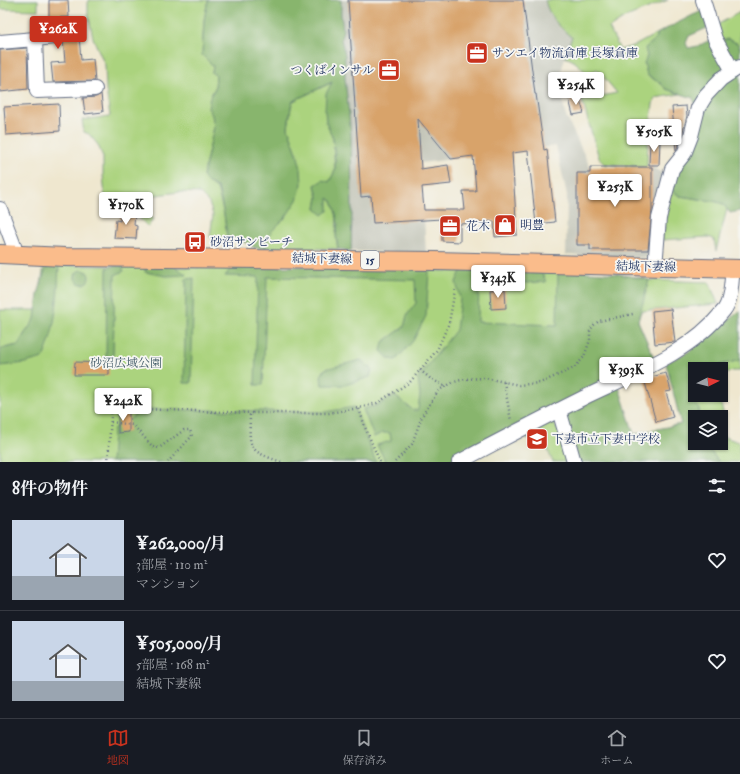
<!DOCTYPE html>
<html lang="ja">
<meta charset="utf-8">
<style>
body{margin:0;font-family:"IM FELL Double Pica","Noto Serif JP",serif;background:#242831;color:#f1f3f6;height:100vh;display:flex;flex-direction:column;font-size:15px;white-space:nowrap}
*{box-sizing:border-box;margin:0}
p{font-size:13px;color:#9ea1a6}
.icon{flex:none;width:22px;height:22px;fill:none;stroke:currentColor;stroke-width:2;stroke-linecap:round;stroke-linejoin:round}
.map{position:relative;height:462px;overflow:hidden}
.side{display:flex;flex-direction:column;background:#171b24;flex:1}
.side>*{flex:none}
.needle{width:26px;rotate:84deg}
.fabs{position:absolute;left:688px;top:362px;display:grid;gap:8px}
.fabs a{display:grid;place-items:center;width:40px;height:40px;border-radius:0px;background:#171b24;box-shadow:0 1px 3px #0004;font-size:20px}
.price{position:absolute;translate:-50% -34px;padding:0 9px;border-radius:4px;background:#fff;color:#222;font-size:13px;line-height:26px;filter:drop-shadow(0 1px 2px #0008)}
.price::after{content:'';position:absolute;left:50%;top:24px;width:12px;height:9px;margin-left:-6px;background:inherit;clip-path:polygon(0 0,100% 0,50% 100%)}
.price.selected{background:#c8321e;color:#fff}
ul{padding:0;list-style:none}
li{display:flex;align-items:center;gap:12px;height:100px;padding:0 12px}
li+li{border-top:1px solid #363941}
li span{display:grid;place-items:center;flex:none;width:112px;height:80px;border-radius:0px;color:#555}
li>.icon{margin-inline-start:auto}
span .icon{width:48px;height:48px;fill:#fffc;stroke-width:1}
li b{font-size:17px}
h2{display:flex;justify-content:space-between;align-items:center;height:48px;padding:0 12px;font-size:17px}
.menu{display:flex;justify-content:space-around;align-items:center;height:56px;border-top:1px solid #363941;background:#171b24;font-size:11px;color:#9ea1a6}
.menu a{display:grid;justify-items:center;gap:2px}
.menu .selected{color:#c8321e}
.map>svg:first-child{display:block}
</style>
<div class="map">
<svg width="740" height="462" viewBox="0 0 740 462">
<rect width="100%" height="100%" fill="#f6f6f2"/>
<filter id="ink" filterUnits="userSpaceOnUse"><feTurbulence type="fractalNoise" baseFrequency=".025" numOctaves="2"/><feDisplacementMap in="SourceGraphic" scale="8" xChannelSelector="R" yChannelSelector="G"/><feConvolveMatrix kernelMatrix="1 2 1 2 8 2 1 2 1" color-interpolation-filters="sRGB"/></filter>
<filter id="wash" filterUnits="userSpaceOnUse"><feTurbulence type="fractalNoise" baseFrequency=".012" numOctaves="4" result="noise"/><feDisplacementMap in="SourceGraphic" scale="16" xChannelSelector="R" yChannelSelector="G"/><feGaussianBlur stdDeviation="0.9" result="paint"/><feColorMatrix in="noise" values="0 0 0 0 0 0 0 0 0 0 0 0 0 0 0 0 0 1.4 0 .05"/><feComposite in="paint" operator="in"/></filter>
<g filter="url(#wash)">
<rect width="100%" height="100%" fill="#efe7cf"/>
<!-- built -->
<path fill="#e0ddbb" d="M551,418L568,462H468Z"/>
<!-- industrial -->
<path fill="#c4c6b9" d="M341,0H545L548,10L560,28L572,37L568,47L559,79L565,114L590,167H652L670,177L656,258L566,255L567,195L556,146L421,163L426,253L351,251L352,213L351,134L345,78V55L341,39L343,29L341,15Z"/>
<!-- green -->
<g fill="#abd37e" stroke="#63816e">
<path d="M0,0H38V10L0,9Z"/>
<path d="M88,0H208L204,20L202,55L213,66L212,73L216,75L215,88L210,97L214,127L203,176L207,182L217,188L224,214L227,237H210L213,215L209,203L199,193L179,192L149,196L145,203L149,216L153,219L148,227L136,215L135,211L125,209L106,210L103,175V157L98,145L89,134L84,132L82,120L110,116L106,90L105,65L93,38L88,13Z"/>
<path d="M545,0H668L626,17L609,28L620,50L636,45L658,33L656,39L646,48L647,56V75L660,83L666,89L680,94L655,98L653,104L648,142L647,167L604,164L599,158L582,100L617,93L597,69L589,74C578,67 579,62 565,57L568,47L572,37C559,27 549,17 545,0Z"/>
<path d="M740,12V48L737,43L721,42L717,25Z"/>
<path d="M333,82L326,122L333,139L335,171L329,182L315,185L318,197L316,209L328,198C339,207 337,220 336,233C336,238 337,244 338,249L265,248L271,232L285,218L297,153L288,128L291,107L293,101Z"/>
<path d="M671,190L680,196L718,202L723,204L727,209L716,251L714,239L708,237L662,240Z"/>
<path d="M44,265L457,271L558,270L638,277L649,280L709,282L718,304L641,311L638,321L654,358L452,462H0V354L24,346L25,333L18,345L0,349V310H37Z"/>
<path d="M740,360V371H732L721,376V369H713V367Z"/>
<path d="M710,395H718L723,412L721,417H699V409L692,398Z"/>
<path d="M551,418L559,432L568,462H553L540,433L527,439L524,433Z"/>
<path d="M721,436L739,442L740,462H719L711,452L701,443H721Z"/>
</g>
<!-- forest -->
<g fill="#88b56d" stroke="#527266">
<path d="M208,0H341V15L343,29L341,39L345,55V78L351,134L352,213L351,251L338,249L336,234L338,224L336,214L332,201L328,198V211L323,215L316,209L318,197L315,185L323,180L329,182L335,171V160L333,139L326,122L325,111L326,94L332,82L293,101L291,107L288,128L297,153L301,169L302,184L297,200L285,218L271,232L265,248H255L247,243L227,237L224,214L218,188L207,182L203,176L214,127L212,115L208,108L210,97L215,88L216,75L212,73L213,66L202,55L204,20Z"/>
<path d="M703,11L707,28L689,36L686,43L688,48L698,46L710,40L721,42L727,39L737,43L740,48V211L730,213L723,204L718,202L680,196L671,190L700,117L693,98L666,89L660,83L647,75L644,63L647,56L645,48L656,39L658,33L693,15Z"/>
<path d="M48,261H59C58,294 57,327 43,358L25,363L0,366V349L18,345L25,333L35,319L38,294Z"/>
<path d="M150,261L168,262L187,275L166,276L145,272V268Z"/>
<path d="M426,265L429,272L426,316L413,341L396,360L389,359L381,351L383,342L404,327L407,315L416,303L415,280L267,277L263,385H255L258,277L225,276L232,267Z"/>
<path d="M114,266H122L124,271L115,275L113,360H106L107,268Z"/>
<path d="M475,267L541,270L546,282L479,285L478,322L557,325L558,270L619,274L649,280L638,321L654,358L618,384L634,434L681,424L666,363L690,351L740,311V360L713,367V369H695V395H710L693,398L699,409V417H695V443H701L711,452L719,462H578L570,435L547,409L446,462H386L377,445L391,441L390,433H382L374,437L363,409L375,406L395,396L413,410H418L420,395L418,378L456,330L460,299L456,282L461,271Z"/>
<circle cx="82" cy="277" r="7"/>
<path d="M194,278L191,383H184L186,279Z"/>
<path d="M361,360L372,369L370,377L345,385H322L321,376L325,369Z"/>
<path d="M354,407L376,462H111L113,431L116,426L132,418L139,409L325,412Z"/>
</g>
<g id="blocks">
<!-- building -->
<g fill="#d8a36b" fill-rule="evenodd">
<path d="M49,0H68L69,17L49,18Z"/>
<path d="M348,0H523L535,94H536L544,150L547,149L555,222L536,224L528,151L512,153L517,235L495,237L494,221L460,224V242L442,241V219L373,223L371,196L361,197ZM418,119L451,159L473,156L476,191H463L465,210H424L422,187L451,184L448,165L421,169Z"/>
<path d="M79,36L81,60L93,59L95,81L53,82L51,63L65,62L63,38Z"/>
<path d="M27,48L28,89L0,92V50Z"/>
<path d="M101,94L103,112L85,114L83,98L96,97Z"/>
<path d="M579,97L584,113L573,115L569,99Z"/>
<path d="M59,104L60,131L6,135L4,107Z"/>
<path d="M686,106L687,116L682,135L676,151L672,107Z"/>
<path d="M650,140L660,141L659,165H649Z"/>
<path d="M590,167H652V210L648,250H590V245H577V173H590Z"/>
<path d="M120,211L135,212L134,225L137,226L136,239L114,238L116,220L120,221Z"/>
<path d="M505,289L506,308L491,309L490,290Z"/>
<path d="M671,309L675,342L655,344L652,311Z"/>
<path d="M75,362L109,363V375H74Z"/>
<path d="M666,373L671,391L666,392L673,417L656,422L644,379Z"/>
<path d="M118,411H129V432L118,433Z"/>
</g>
</g>
</g>
<g filter="url(#ink)">
<use href="#blocks" fill-opacity="0" stroke="#656f86" stroke-width="1"/>
<g fill="none" stroke-linecap="round" stroke-linejoin="round">
<!-- minor casing -->
<g stroke="#656f86" stroke-width="16">
<g id="minor">
<path d="M703,0L715,39L733,71"/>
<path d="M35,39L54,37V33"/>
<path d="M0,42L35,39L37,91L95,89"/>
<path d="M0,209L14,246L15,255"/>
<path d="M655,267L659,218L672,169L684,154L691,136L698,108L706,95L721,79L733,71L740,67"/>
<path d="M559,410L574,462"/>
<path d="M459,462C500,440 541,419 583,398C632,374 689,354 724,310C732,300 731,281 733,269"/>
</g>
</g>
<!-- major casing -->
<g stroke="#656f86" stroke-width="20">
<path id="major" d="M0,254L65,257L436,261L740,269"/>
</g>
<!-- path -->
<g stroke="#656f86" stroke-width="2.5" stroke-dasharray="1 3" stroke-linecap="butt">
<path d="M420,370L431,379L445,386"/>
<path d="M504,382L511,421"/>
<path d="M111,408L253,413"/>
<path d="M111,422L133,425L153,447L159,448L184,430H190L192,436L168,462"/>
<path d="M108,462L112,402"/>
<path d="M281,462C248,450 249,450 250,415L253,413H329L359,408"/>
<path d="M380,462L365,427L359,408L377,403L410,382L437,350L449,323L455,290"/>
<path d="M395,462L412,444L422,416L439,390L454,382L465,379L485,378L519,385L540,383L574,368L584,357L590,340V330L594,325L599,321L633,314"/>
</g>
<!-- minor -->
<use href="#minor" stroke="#fff" stroke-width="14"/>
<!-- major -->
<use href="#major" stroke="#fabc8b" stroke-width="18"/>
</g>
</g>
<!-- icons -->
<defs>
<g id="office-square" transform="scale(1.15)"><rect x="-9" y="-9" width="18" height="18" rx="4" fill="#c8321e" stroke="#f6f6f2"/><path d="M-6-3h4V-5.5h4V-3h4V5H-6ZM-1-4.5V-3h2v-1.5ZM-6 0V1H6V0Z" fill="#fff"/></g>
<g id="shop-square" transform="scale(1.15)"><rect x="-9" y="-9" width="18" height="18" rx="4" fill="#c8321e" stroke="#f6f6f2"/><path d="M-5-2.5h2.3a2.7 3.5 0 0 1 5.4 0H5L5.5 6h-11ZM-1.5-2.5h3a1.5 2.3 0 0 0-3 0Z" fill="#fff"/></g>
<g id="bus-square" transform="scale(1.15)"><rect x="-9" y="-9" width="18" height="18" rx="4" fill="#c8321e" stroke="#f6f6f2"/><path d="M-5-6H5V4H4V6H2V4H-2V6H-4V4H-5ZM-3.5-4V0h7V-4ZM-3.5 1.2v1.5H-2V1.2ZM2 1.2v1.5H3.5V1.2Z" fill="#fff"/></g>
<g id="school-square" transform="scale(1.15)"><rect x="-9" y="-9" width="18" height="18" rx="4" fill="#c8321e" stroke="#f6f6f2"/><path d="M0-5L7-2L0 1L-7-2ZM-4 1L0 2.5L4 1V4Q0 6-4 4Z" fill="#fff"/></g>
</defs>
<g fill-rule="evenodd">
<use href="#office-square" x="477" y="53"/>
<use href="#office-square" x="389" y="70"/>
<use href="#shop-square" x="505" y="225"/>
<use href="#office-square" x="450" y="226"/>
<use href="#bus-square" x="195" y="242"/>
<use href="#school-square" x="537" y="439"/>
</g>
<g text-anchor="middle" dominant-baseline="central" stroke-width="3.5" stroke-linejoin="round" paint-order="stroke">
<!-- shield labels -->
<rect fill="#f6f6f2" stroke="#5d6b8a" stroke-width="1" x="361" y="251" width="18" height="18" rx="3"/>
<g font-size="11" font-weight="bold" fill="#1b2f5e">
<text x="370" y="260">15</text>
</g>
<!-- poi labels -->
<g font-size="12" fill="#1b2f5e" stroke="#f6f6f2" text-anchor="start">
<text x="492" y="53">サンエイ物流倉庫 長塚倉庫</text>
<text x="374" y="70" text-anchor="end">つくばインサル</text>
<text x="520" y="225">明豊</text>
<text x="466" y="226">花木</text>
<text x="210" y="242">砂沼サンビーチ</text>
<text x="552" y="439">下妻市立下妻中学校</text>
</g>
<!-- street labels -->
<g font-size="12" fill="#1b2f5e" stroke="#f6f6f2">
<text transform="translate(322 259) rotate(1)">結城下妻線</text>
<text transform="translate(646 267) rotate(1)">結城下妻線</text>
</g>
<!-- park labels -->
<g font-size="12" fill="#3f5866" stroke="#f6f6f2">
<text x="126" y="363">砂沼広域公園</text>
</g>
</g>
</svg>
<div class="fabs">
<a><svg class="needle" viewBox="-14 -14 28 28"><path d="M0-13l5 13h-10z" fill="#e53935"/><path d="M0 13l5-13h-10z" fill="#9ea1a6"/></svg></a>
<a><svg class="icon" aria-label="layers" viewBox="0 0 24 24"><path d="M12 4l9 5-9 5-9-5zM3 14l9 5 9-5"/></svg></a>
</div>
<b class="price selected" style="left:58px;top:50px">¥262K</b>
<b class="price" style="left:576px;top:106px">¥254K</b>
<b class="price" style="left:654px;top:153px">¥505K</b>
<b class="price" style="left:615px;top:208px">¥253K</b>
<b class="price" style="left:126px;top:226px">¥170K</b>
<b class="price" style="left:498px;top:299px">¥343K</b>
<b class="price" style="left:626px;top:391px">¥393K</b>
<b class="price" style="left:123px;top:422px">¥242K</b>
</div>
<section class="side">
<h2>8件の物件<svg class="icon" aria-label="filters" viewBox="0 0 24 24"><path d="M4 7h16M4 17h16"/><circle cx="9" cy="7" r="2"/><circle cx="15" cy="17" r="2"/></svg></h2>
<ul>
<li><span style="background:linear-gradient(#c9d6e8 70%,#9aa5b1 0)"><svg class="icon" aria-label="home" viewBox="0 0 24 24"><path d="M3 11l9-7 9 7M6 9v11h12V9"/></svg></span><div><b>¥262,000/月</b><p>3部屋 · 110 m²</p><p>マンション</p></div><svg class="icon" aria-label="heart" viewBox="0 0 24 24"><path d="M12 20l-8-8c-3-5 5-10 8-4 3-6 11-1 8 4z"/></svg></li>
<li><span style="background:linear-gradient(#c9d6e8 75%,#9aa5b1 0)"><svg class="icon" aria-label="home" viewBox="0 0 24 24"><path d="M3 11l9-7 9 7M6 9v11h12V9"/></svg></span><div><b>¥505,000/月</b><p>5部屋 · 168 m²</p><p>結城下妻線</p></div><svg class="icon" aria-label="heart" viewBox="0 0 24 24"><path d="M12 20l-8-8c-3-5 5-10 8-4 3-6 11-1 8 4z"/></svg></li>
</ul>
</section>
<nav class="menu">
<a class="selected"><svg class="icon" aria-label="map" viewBox="0 0 24 24"><path d="M3 6l6-2 6 2 6-2v14l-6 2-6-2-6 2zM9 4v14M15 6v14"/></svg>地図</a>
<a><svg class="icon" aria-label="saved" viewBox="0 0 24 24"><path d="M7 4h10v16l-5-4-5 4z"/></svg>保存済み</a>
<a><svg class="icon" aria-label="home" viewBox="0 0 24 24"><path d="M3 11l9-7 9 7M6 9v11h12V9"/></svg>ホーム</a>
</nav>
